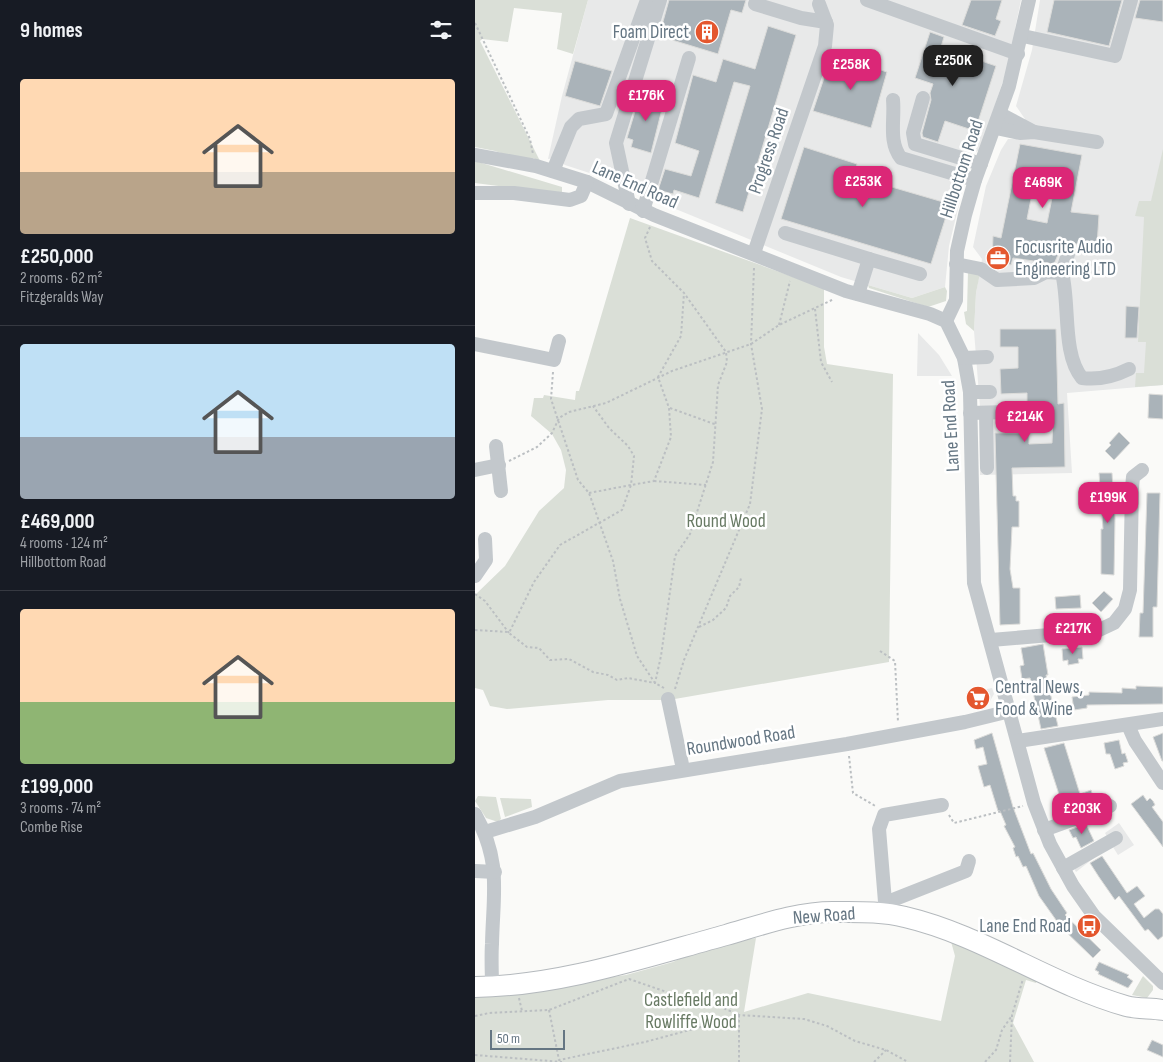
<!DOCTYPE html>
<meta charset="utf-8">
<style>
body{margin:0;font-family:"Sofia Sans Condensed",sans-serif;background:#20242c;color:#f1f3f6;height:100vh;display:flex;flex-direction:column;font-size:19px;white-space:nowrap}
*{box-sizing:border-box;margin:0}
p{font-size:16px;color:#9ea1a6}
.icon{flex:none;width:28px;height:28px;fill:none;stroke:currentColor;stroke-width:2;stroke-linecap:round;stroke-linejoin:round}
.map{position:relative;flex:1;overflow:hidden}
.sheet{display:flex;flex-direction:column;background:#171b24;width:475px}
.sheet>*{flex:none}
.scale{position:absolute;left:15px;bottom:12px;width:75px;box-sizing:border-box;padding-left:5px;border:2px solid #657683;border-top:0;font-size:14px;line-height:18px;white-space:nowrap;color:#657683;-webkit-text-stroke:4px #fff;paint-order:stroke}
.price{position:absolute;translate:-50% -42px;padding:0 11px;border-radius:10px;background:#db2777;color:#fff;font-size:16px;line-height:32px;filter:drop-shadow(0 1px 2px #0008)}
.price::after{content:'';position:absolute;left:50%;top:30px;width:15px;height:11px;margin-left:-8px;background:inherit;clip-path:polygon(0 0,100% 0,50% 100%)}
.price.current{background:#222;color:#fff}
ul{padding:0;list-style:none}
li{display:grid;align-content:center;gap:10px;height:265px;padding:0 20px}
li+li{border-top:1px solid #363941}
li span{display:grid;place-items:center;height:155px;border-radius:5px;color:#555}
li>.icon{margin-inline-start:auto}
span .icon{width:90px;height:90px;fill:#fffc;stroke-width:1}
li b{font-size:21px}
h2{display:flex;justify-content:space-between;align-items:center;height:60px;padding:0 20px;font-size:21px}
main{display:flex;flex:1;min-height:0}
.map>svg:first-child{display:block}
</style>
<main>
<section class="sheet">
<h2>9 homes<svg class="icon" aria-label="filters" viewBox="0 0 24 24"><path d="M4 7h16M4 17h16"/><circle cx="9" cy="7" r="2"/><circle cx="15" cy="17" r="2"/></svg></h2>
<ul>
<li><span style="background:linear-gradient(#ffd9b3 60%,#b9a48a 0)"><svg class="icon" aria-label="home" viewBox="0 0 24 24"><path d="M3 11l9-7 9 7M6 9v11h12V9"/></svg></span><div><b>£250,000</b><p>2 rooms · 62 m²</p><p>Fitzgeralds Way</p></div></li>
<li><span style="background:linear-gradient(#bfe0f5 60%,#9aa5b1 0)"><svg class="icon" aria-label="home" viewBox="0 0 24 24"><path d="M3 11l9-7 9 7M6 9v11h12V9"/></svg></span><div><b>£469,000</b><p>4 rooms · 124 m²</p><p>Hillbottom Road</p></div></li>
<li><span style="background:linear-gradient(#ffd9b3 60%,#8fb573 0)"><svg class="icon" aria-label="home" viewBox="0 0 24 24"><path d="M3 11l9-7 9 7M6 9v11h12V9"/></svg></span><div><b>£199,000</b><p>3 rooms · 74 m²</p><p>Combe Rise</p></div></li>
</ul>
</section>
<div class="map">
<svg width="688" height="1062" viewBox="0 0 688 1062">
<rect width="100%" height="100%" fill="#fafaf8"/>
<!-- built -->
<g fill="#e8e9e9">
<path d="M113,0H546L540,29L541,35L534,63L505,150L496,154L486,187L487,192L474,246L470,287L437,298L366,277L186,203L163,191V184L153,181L142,182L90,165L79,158L73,159L87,96Z"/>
<path d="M565,0H688V385L592,393L597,473L505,475L506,420L499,331L501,293L507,259L498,247L511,186L526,150L533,139H548L550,119L541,106L557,50Z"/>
<path d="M443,333L464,355L477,376H442Z"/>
<path d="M517,688L519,694L511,708L501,710L500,701L492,702L491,693Z"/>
<path d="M644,823L659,845L643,855L638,847L624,854L601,872L594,858L634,840L630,833Z"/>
</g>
<!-- green -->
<g fill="#dadfd7">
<path d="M0,0H113L98,54L82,49L87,13L39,8L33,42L7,39L5,41L65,161L58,158L59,164L20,151L0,147Z"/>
<path d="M688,149V385L660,387L661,373H669L671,342H663L669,217L660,216L664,201H676Z"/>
<path d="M0,161L87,187V194L0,183Z"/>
<path d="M155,218L349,288V347L352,364L418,374L414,662L194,700H133L32,709L15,706L8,690L0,688V595L30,566L64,511L89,488L91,470L86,450L77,434L56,416L59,398H68L69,395L100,400L101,391H104Z"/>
<path d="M493,271L505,273L501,293L499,331L491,324L489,312L492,311Z"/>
<path d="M393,285L437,298L470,287L472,291L471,301L453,307L394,288Z"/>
<path d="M3,796L21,797L26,819L23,822L11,818L0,801Z"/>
<path d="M25,798L56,799L57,807L30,817Z"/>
<path d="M281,938L269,1012L333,993L466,1021L480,956L475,938L563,976L561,983L551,980L538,1023L559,1062H0V993L54,989L151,975L198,962L236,944Z"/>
<path d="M668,976L678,986V990L672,998L657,995Z"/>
</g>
<!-- building -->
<g fill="#aab3b9" stroke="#dcdcda" fill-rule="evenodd">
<path d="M194,0H271L267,13L256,10L243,54L184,36Z"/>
<path d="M496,0H527L521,19L526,21L520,36L487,25Z"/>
<path d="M579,0H647L634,46L572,32Z"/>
<path d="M665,0H688V22L660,18Z"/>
<path d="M293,26L321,35L268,212L240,203L275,86L259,82L224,198L199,190L198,194L183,190L190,169L216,176L224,151L200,143L218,75L241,82L248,59L280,69Z"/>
<path d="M455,32L469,37L466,47L521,66L500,131L470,121L463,142L448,137L447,133L456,100L455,93L458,84L440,78Z"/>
<path d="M357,54L412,72L396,128L338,111Z"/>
<path d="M100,61L137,71L125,106L90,96Z"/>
<path d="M171,91L190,97L176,153L156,147L158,140L152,138L164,98L169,99Z"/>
<path d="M545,144L607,155L596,212L624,215L622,246L591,243L586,248L579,264L538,258L536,265L517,261L518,236L526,238ZM561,174L581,178L572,223L552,219Z"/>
<path d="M329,147L382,164L379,176L475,204L456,264L306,219Z"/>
<path d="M651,306L664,307L662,338H650Z"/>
<path d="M525,329H581L583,404L589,403L590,467L537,468L538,496H541V501H544V527H537L535,569L538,588H545V624L525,625L520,433H554V444L577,443L578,419L573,411L552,410V393L526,394L525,369L543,368V347H525Z"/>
<path d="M674,394L688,395V419L673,418Z"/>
<path d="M644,432L655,443L639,460L630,451L636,445L634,443Z"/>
<path d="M624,473H637L640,518L639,575L626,574V529H628Z"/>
<path d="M672,493H685L682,607H678V637H664L665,613H668Z"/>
<path d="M629,591L638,599L626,612L617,603Z"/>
<path d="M605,595L606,608L581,609L580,597Z"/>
<path d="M568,644L573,675H571L583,726L566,729L555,678L547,679L545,666L549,665L546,648Z"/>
<path d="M607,647L608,659H603L604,663L593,665V660L588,661L587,649Z"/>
<path d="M661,686L688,687V704L612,705V708L599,710L597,697L614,695V692L647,693V688L661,689Z"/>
<path d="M517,733L538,807L556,854L558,853L576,889L592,913L590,915L626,950L618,958L586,927L564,896L551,866L548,867L543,856L541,857L538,848L540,847L529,826L531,825L525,811H523L515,785L509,787L503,766L512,764L508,747L501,749L499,740Z"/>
<path d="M688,733V761H687L678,737Z"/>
<path d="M644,740L647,754L650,753L653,762L648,763L649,766L640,769L635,754H631L629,743Z"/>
<path d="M589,743L605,794L616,790L620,802L590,813L569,748Z"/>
<path d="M668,795L672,801L675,798L678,801L680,805L677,807L688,822V847L656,804Z"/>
<path d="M611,824L619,841L606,848L601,837L598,838L594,830Z"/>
<path d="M627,856L652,893L662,886L670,896L659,904L669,918L680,909H684L688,914V936L683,940L673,929L670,931L644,896L640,900L624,877L615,863Z"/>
<path d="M624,962L654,975L652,977L658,981L653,988L623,974L624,972L620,970Z"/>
<path d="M677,1040L688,1045V1057L672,1050Z"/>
</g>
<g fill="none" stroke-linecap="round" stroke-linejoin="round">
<!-- highway casing -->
<g stroke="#b4b9bd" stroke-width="22">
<path id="highway" d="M0,987C85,986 170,957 251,935C286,925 322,912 358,912C381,912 407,911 430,917C507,935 574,984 651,1006C662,1009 676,1008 688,1010"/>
</g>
<!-- path -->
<g stroke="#bbbfc2" stroke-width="2" stroke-dasharray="2.5 2.5" stroke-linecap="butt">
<path d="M0,23L55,139L58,154"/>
<path d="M175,227L170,238L177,261L209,293L251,352L252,362L243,385L238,462L215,534L200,556L186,656L180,683L153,678L142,680L133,675L118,672L94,659L75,660L64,648L52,647L34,633L59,582L85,545L147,510L156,485L179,481L196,437L194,408L183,377L206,336L209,293"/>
<path d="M340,309L346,362L357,382"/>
<path d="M304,325L315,281"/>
<path d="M78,372L76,399L103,480L114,493L138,561L145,599L162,656L180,683L189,688"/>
<path d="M195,408L242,425"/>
<path d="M34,461L62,447L77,433L84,418L94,412L131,403L197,371L276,344L304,325L359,299"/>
<path d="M179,481L231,485"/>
<path d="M114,493L156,485L159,456L153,446L134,428L118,406"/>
<path d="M0,594L10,601L34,633"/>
<path d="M224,627L238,620L251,608L255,596L264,587L266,578"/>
<path d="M0,630L33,632"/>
<path d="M405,651L420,661L423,722"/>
<path d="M200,689L209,660L275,504L287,409L276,344L279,268"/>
<path d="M374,756L378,793L402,807"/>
<path d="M474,815L479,823L548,806"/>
<path d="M44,998L47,1011"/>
<path d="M74,1010L84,1060L170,1042L237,1024L264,1020"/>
<path d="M264,1015V1062"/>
<path d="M0,1016L14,1013L74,1010L154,979L215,1000L239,1004L264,1015L329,1019L352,1026L380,1041L411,1050L433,1062"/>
<path d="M0,1055L87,1062"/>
<path d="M399,1062L411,1050"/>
<path d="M510,1062L521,1050L527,1030L536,1017"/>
<path d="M535,1062L537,1015L548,979"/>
</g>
<!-- minor -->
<g stroke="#c3c8cc" stroke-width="14">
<path d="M392,0L543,54"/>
<path d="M280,4L326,18L351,22"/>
<path d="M548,36L640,56L656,0"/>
<path d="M448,98L438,133L440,144L506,164"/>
<path d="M418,100C420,119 413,142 426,158L500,180"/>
<path d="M525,114L559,132"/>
<path d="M521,128L545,133L559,132L622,142"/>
<path d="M0,155L61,166L112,182L179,215L371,291L455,314L471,321L489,358L495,392L499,583L559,803L575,844L598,886L619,916L688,983"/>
<path d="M78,171L96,127L104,119L131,114L172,0"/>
<path d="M0,193H39L95,200L106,196L112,182"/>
<path d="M154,204L141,143L185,0"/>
<path d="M168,211L214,58"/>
<path d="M310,233L394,259L383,294"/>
<path d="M279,253L350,46L352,25L344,4"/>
<path d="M394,259L445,274"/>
<path d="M481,264L506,269L522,280L559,278L571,272L587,273L594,251"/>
<path d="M587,273C595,304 587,354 607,378C623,380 640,376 654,369"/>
<path d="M471,321L481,300L482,251L490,215L500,180L534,86L554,0"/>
<path d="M0,344L79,360L84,341"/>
<path d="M489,358L512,357"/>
<path d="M495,392H515"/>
<path d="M495,413L532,412L545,418L569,419"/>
<path d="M511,413L512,468"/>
<path d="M21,446L26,491"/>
<path d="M0,470L24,465"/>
<path d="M0,576L11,560L10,539"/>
<path d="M516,640L622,631L639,623L650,609L655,590L657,488L658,477L667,470"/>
<path d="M193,699L208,769"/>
<path d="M653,725L660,741L688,783"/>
<path d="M543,741L688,719"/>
<path d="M0,814C27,862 18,893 17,944C16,958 17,973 17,987"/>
<path d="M569,830L635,806"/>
<path d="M10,832L60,817L145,781L372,744L490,722L535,711"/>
<path d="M588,868L641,838"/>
<path d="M0,871L20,872"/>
<path d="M410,903L491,871L494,861"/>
<path d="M411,914L404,829L409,815L467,805"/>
</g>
<!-- highway -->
<use href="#highway" stroke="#fff" stroke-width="20"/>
</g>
<!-- icons -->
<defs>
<g id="building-disc" transform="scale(1.25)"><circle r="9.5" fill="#e4572e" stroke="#fff"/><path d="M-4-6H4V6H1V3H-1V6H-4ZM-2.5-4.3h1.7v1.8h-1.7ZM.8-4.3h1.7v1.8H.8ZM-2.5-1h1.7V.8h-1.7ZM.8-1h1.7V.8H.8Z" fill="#fff"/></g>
<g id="office-disc" transform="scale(1.25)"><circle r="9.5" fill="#e4572e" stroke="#fff"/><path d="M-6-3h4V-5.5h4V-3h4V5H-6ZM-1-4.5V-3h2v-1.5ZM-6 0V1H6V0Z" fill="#fff"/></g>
<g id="supermarket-disc" transform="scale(1.25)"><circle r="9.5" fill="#e4572e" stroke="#fff"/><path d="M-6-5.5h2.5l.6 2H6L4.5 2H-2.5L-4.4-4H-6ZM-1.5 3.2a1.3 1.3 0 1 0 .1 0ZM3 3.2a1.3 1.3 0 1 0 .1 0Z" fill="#fff"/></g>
<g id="bus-disc" transform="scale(1.25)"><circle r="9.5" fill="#e4572e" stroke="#fff"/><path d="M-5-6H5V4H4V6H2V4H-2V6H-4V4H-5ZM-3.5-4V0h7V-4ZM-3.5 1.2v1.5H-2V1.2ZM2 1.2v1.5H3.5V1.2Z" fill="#fff"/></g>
</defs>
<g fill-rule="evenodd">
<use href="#building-disc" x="232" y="32"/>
<use href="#office-disc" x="523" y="258"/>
<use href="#supermarket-disc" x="503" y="698"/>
<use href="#bus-disc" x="614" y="926"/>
</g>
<g text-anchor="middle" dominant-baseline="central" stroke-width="5" stroke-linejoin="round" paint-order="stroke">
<!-- poi labels -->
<g font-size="19" fill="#657683" stroke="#fff" text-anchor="end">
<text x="214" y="32">Foam Direct</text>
<text x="540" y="247" text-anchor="start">Focusrite Audio<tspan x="540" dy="22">Engineering LTD</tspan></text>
<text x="520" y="687" text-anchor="start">Central News,<tspan x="520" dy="22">Food &amp; Wine</tspan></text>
<text x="596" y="926">Lane End Road</text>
</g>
<!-- street labels -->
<g font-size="19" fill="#657683" stroke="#fff">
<text transform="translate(294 151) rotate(-71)">Progress Road</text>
<text transform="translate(487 169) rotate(-72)">Hillbottom Road</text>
<text transform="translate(160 185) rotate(24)">Lane End Road</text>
<text transform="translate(476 426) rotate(-93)">Lane End Road</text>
<text transform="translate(266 741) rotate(-9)">Roundwood Road</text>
<text transform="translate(349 916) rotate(-4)">New Road</text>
</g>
<!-- park labels -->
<g font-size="19" fill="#687a64" stroke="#fff">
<text x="251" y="521">Round Wood</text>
<text x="216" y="1000">Castlefield and<tspan x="216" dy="22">Rowliffe Wood</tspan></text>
</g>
</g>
</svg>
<div class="scale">50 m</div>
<b class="price current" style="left:478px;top:87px">£250K</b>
<b class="price" style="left:376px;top:91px">£258K</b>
<b class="price" style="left:171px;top:122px">£176K</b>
<b class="price" style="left:388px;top:208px">£253K</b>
<b class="price" style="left:568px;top:209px">£469K</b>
<b class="price" style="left:550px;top:443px">£214K</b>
<b class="price" style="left:633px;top:524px">£199K</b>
<b class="price" style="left:598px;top:655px">£217K</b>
<b class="price" style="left:607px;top:835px">£203K</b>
</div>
</main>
